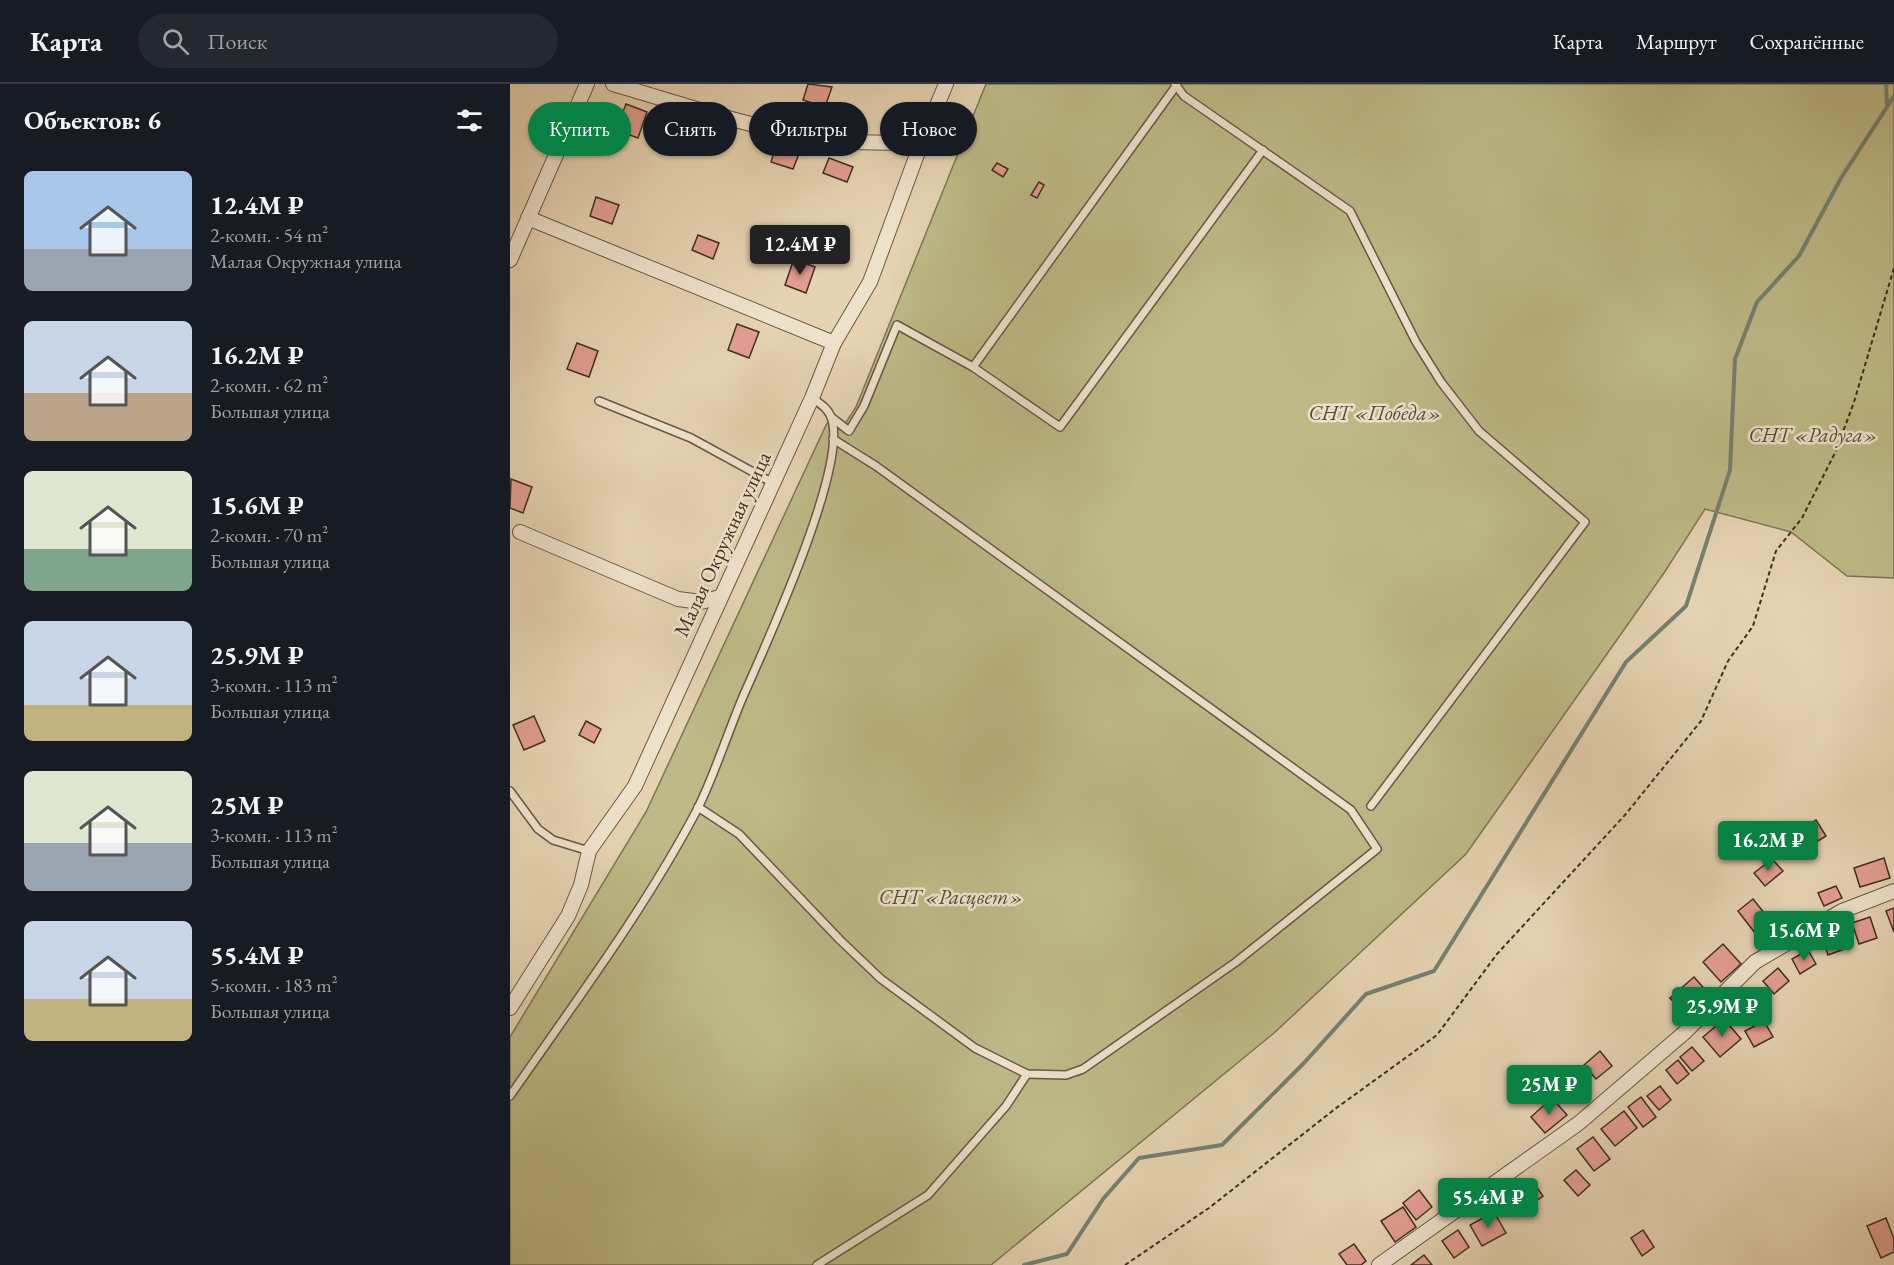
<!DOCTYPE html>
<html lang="ru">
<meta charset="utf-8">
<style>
body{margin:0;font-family:"EB Garamond",serif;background:#242831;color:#f1f3f6;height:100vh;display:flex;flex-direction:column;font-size:22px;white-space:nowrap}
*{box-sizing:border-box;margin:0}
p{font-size:20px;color:#9ea1a6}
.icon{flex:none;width:33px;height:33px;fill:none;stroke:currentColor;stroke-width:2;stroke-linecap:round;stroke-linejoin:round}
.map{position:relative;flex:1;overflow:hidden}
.side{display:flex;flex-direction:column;background:#171b24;width:510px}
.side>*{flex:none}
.guide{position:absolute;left:18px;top:18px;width:570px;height:54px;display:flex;gap:12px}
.price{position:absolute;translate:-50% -51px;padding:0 14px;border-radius:6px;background:#0b8043;color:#fff;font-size:20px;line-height:39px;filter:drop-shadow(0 2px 3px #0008)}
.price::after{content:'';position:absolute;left:50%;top:36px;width:18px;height:14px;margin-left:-9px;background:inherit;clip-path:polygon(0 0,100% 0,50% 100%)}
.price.current{background:#222;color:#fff}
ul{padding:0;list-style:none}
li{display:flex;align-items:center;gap:18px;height:150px;padding:0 24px}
li span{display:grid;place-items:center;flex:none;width:168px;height:120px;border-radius:9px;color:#555}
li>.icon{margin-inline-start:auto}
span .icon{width:72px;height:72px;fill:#fffc;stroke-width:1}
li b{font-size:26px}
h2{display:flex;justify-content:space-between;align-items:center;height:72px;padding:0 24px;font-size:26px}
.chip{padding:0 21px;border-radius:27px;background:#171b24;box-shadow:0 2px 4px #0004;font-size:21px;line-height:54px}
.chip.current{background:#0b8043;color:#fff}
header{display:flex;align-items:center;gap:36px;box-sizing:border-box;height:84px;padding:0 30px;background:#171b24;border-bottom:2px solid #363941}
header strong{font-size:28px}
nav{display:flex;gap:33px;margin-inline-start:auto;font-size:21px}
.search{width:420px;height:54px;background:#242831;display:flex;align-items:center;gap:15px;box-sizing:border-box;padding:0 21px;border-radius:33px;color:#9ea1a6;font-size:22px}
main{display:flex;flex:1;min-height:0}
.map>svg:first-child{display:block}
</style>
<header>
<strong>Карта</strong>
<div class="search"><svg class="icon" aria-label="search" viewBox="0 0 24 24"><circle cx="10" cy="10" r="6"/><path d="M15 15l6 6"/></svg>Поиск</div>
<nav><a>Карта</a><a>Маршрут</a><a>Сохранённые</a></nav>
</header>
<main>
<section class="side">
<h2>Объектов: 6<svg class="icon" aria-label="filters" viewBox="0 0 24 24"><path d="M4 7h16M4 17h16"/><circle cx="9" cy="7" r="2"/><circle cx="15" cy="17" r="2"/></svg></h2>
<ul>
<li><span style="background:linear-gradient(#a9c7e8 65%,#9aa5b1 0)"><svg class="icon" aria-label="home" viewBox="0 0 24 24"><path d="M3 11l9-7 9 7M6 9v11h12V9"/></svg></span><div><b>12.4M ₽</b><p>2-комн. · 54 m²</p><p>Малая Окружная улица</p></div></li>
<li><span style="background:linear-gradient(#c9d6e8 60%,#b9a48a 0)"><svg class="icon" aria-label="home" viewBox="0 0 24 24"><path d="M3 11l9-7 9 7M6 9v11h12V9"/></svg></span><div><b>16.2M ₽</b><p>2-комн. · 62 m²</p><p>Большая улица</p></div></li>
<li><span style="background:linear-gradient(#dfe7d0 65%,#7fa58c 0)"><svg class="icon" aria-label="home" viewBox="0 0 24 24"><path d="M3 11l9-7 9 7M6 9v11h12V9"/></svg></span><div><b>15.6M ₽</b><p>2-комн. · 70 m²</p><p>Большая улица</p></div></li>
<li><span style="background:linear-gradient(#c9d6e8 70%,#c2b280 0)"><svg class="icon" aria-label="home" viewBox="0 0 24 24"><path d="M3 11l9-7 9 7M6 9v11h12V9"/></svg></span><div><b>25.9M ₽</b><p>3-комн. · 113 m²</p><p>Большая улица</p></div></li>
<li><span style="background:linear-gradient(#dfe7d0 60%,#9aa5b1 0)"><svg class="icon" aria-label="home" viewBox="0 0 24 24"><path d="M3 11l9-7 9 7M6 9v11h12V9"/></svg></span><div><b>25M ₽</b><p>3-комн. · 113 m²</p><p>Большая улица</p></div></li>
<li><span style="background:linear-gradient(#c9d6e8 65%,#c2b280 0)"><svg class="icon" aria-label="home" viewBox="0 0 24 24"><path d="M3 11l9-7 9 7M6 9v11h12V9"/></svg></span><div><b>55.4M ₽</b><p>5-комн. · 183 m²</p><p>Большая улица</p></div></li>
</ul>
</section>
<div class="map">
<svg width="1384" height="1181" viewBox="0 0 1384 1181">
<rect width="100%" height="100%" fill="#e6d3b2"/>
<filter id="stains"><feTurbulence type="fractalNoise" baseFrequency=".00333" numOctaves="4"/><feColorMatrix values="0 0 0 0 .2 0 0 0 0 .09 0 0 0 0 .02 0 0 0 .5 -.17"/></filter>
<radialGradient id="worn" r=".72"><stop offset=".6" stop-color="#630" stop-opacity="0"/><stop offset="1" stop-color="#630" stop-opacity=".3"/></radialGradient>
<!-- green -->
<path fill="#bdba87" stroke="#7d7454" stroke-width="1.5" d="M476,0H1384V494L1337,492L1281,448L1195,425L1154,489L956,770L764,949L481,1181H0V953L136,728L317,339L331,346L346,323Z"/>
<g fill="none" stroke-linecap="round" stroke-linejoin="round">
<!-- stream -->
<g stroke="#738172" stroke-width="4">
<path d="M1376,0L1377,20"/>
<path d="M514,1181L557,1170L593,1115L629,1074L712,1061L794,979L856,910L924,887L1116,578L1176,522L1220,386L1225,275L1247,218L1289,172L1331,94L1384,12"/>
</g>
</g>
<!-- building -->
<g fill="#e39e91" stroke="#3d2f21" stroke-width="1.5">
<path d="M298,0L322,3L315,23L293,16Z"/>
<path d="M116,20L137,28L128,54L106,46Z"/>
<path d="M268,57L291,65L283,85L261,78Z"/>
<path d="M319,74L343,83L337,98L313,89Z"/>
<path d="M487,79L498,85L493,93L482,86Z"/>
<path d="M529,98L534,101L527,114L521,111Z"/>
<path d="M86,113L109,121L102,140L80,132Z"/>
<path d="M188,151L209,159L203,175L182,166Z"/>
<path d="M284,175L305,183L296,209L275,201Z"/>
<path d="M227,240L249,248L239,274L218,266Z"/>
<path d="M67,259L88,267L79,293L57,285Z"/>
<path d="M1,395L22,403L13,429L0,424Z"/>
<path d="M24,632L35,657L14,666L3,641Z"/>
<path d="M76,637L91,645L84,659L69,651Z"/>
<path d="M1306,736L1316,752L1286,771L1275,755Z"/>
<path d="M1374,774L1380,794L1350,803L1344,784Z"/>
<path d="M1262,775L1273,787L1255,802L1244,789Z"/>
<path d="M1326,802L1332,814L1314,822L1308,809Z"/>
<path d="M1243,815L1268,846L1252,858L1228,827Z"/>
<path d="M1384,824V848L1376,827Z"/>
<path d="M1360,833L1367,854L1349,860L1342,839Z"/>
<path d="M1329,843L1337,864L1318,871L1311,850Z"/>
<path d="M1213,860L1231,880L1211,898L1193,878Z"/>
<path d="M1298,866L1306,880L1290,890L1282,875Z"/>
<path d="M1268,884L1279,897L1264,910L1253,897Z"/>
<path d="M1184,893L1198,909L1173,929L1160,914Z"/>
<path d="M1214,935L1231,955L1210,973L1193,953Z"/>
<path d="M1254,937L1263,953L1244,963L1235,947Z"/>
<path d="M1182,963L1194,977L1182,987L1170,973Z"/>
<path d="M1090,967L1102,982L1086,995L1074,981Z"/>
<path d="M1168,976L1179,990L1167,1000L1156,986Z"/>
<path d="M1150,1002L1161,1016L1149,1026L1137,1012Z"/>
<path d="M1131,1013L1146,1033L1133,1043L1118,1023Z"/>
<path d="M1042,1014L1057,1031L1035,1049L1021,1033Z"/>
<path d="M1114,1027L1127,1044L1105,1062L1091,1045Z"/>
<path d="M1083,1053L1100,1075L1084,1087L1067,1065Z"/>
<path d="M1066,1086L1080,1101L1068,1112L1054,1096Z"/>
<path d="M1021,1095L1033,1112L1015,1125L1002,1108Z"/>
<path d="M909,1106L922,1123L906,1136L893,1119Z"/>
<path d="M893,1123L906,1143L885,1158L871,1137Z"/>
<path d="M984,1128L996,1149L972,1162L960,1141Z"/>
<path d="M1376,1134L1384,1155V1168L1371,1174L1357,1142Z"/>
<path d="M948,1146L959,1163L944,1174L932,1157Z"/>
<path d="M1133,1146L1144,1163L1132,1172L1121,1154Z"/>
<path d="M844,1160L856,1177L851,1181H837L829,1170Z"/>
<path d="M914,1171L922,1181H901Z"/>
</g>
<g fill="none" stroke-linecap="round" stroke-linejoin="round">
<!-- lane casing -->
<g stroke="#675845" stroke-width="10">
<g id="lane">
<path d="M665,0L674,12L840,127L906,258L931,298L969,347L1075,438L861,722"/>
<path d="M463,283L666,2"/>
<path d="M89,317L181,354L263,399"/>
<path d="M321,333L339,347L354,322L387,241L463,283L550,343L753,66"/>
<path d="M0,707L28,745L43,756L79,767"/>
<path d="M188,723L229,750L330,856L371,895L465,964L517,990L556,991L573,985L726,878L867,765L841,726L366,382L323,355"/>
<path d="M0,1012C65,918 135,825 188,724C205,689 217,651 232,615C254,564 340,380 321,333C318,324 309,319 302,314"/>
<path d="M307,1181L418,1111L496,1022L517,990"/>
</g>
</g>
<!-- street casing -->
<g stroke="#675845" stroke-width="16">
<g id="street">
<path d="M103,0C203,29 306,68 412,57"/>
<path d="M18,134L324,259"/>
<path d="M0,176L77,0"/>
<path d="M10,448L168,515L191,518L210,513"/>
<path d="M0,924L58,832L71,801L79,767L125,702L302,314L324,259L360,198L412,57L436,0"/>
<path d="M869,1181L1069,1039L1174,949L1245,878L1332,827L1384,807"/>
</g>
</g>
<!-- path -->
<path stroke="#3d2f21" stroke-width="2" stroke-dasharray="4.5 3" stroke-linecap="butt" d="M615,1181L699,1124L825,1025L927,951L987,870L1115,731L1191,637L1218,577L1243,542L1266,467L1292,434L1326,367L1344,318L1384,184"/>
<!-- lane -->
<use href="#lane" stroke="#efe2cd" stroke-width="7"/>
<!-- street -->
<use href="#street" stroke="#efe2cd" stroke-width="14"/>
</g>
<g text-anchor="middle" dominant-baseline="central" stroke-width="5" stroke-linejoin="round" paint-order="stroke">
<!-- park labels -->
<g font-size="21" font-style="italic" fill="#574b35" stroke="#efe2cd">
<text x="865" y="328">СНТ «Победа»</text>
<text x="1303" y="350">СНТ «Радуга»</text>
<text x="441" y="812">СНТ «Расцвет»</text>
</g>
<!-- street labels -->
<g font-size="21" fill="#3d2f21" stroke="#efe2cd">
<text transform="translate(212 460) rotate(-65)">Малая Окружная улица</text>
</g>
</g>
<rect width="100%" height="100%" filter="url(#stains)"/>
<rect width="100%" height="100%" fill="url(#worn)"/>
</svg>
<b class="price current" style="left:290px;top:192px">12.4M ₽</b>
<b class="price" style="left:1258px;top:788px">16.2M ₽</b>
<b class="price" style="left:1294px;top:878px">15.6M ₽</b>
<b class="price" style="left:1212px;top:954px">25.9M ₽</b>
<b class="price" style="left:1039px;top:1032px">25M ₽</b>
<b class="price" style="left:978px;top:1145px">55.4M ₽</b>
<div class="guide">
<a class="chip current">Купить</a>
<a class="chip">Снять</a>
<a class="chip">Фильтры</a>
<a class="chip">Новое</a>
</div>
</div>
</main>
